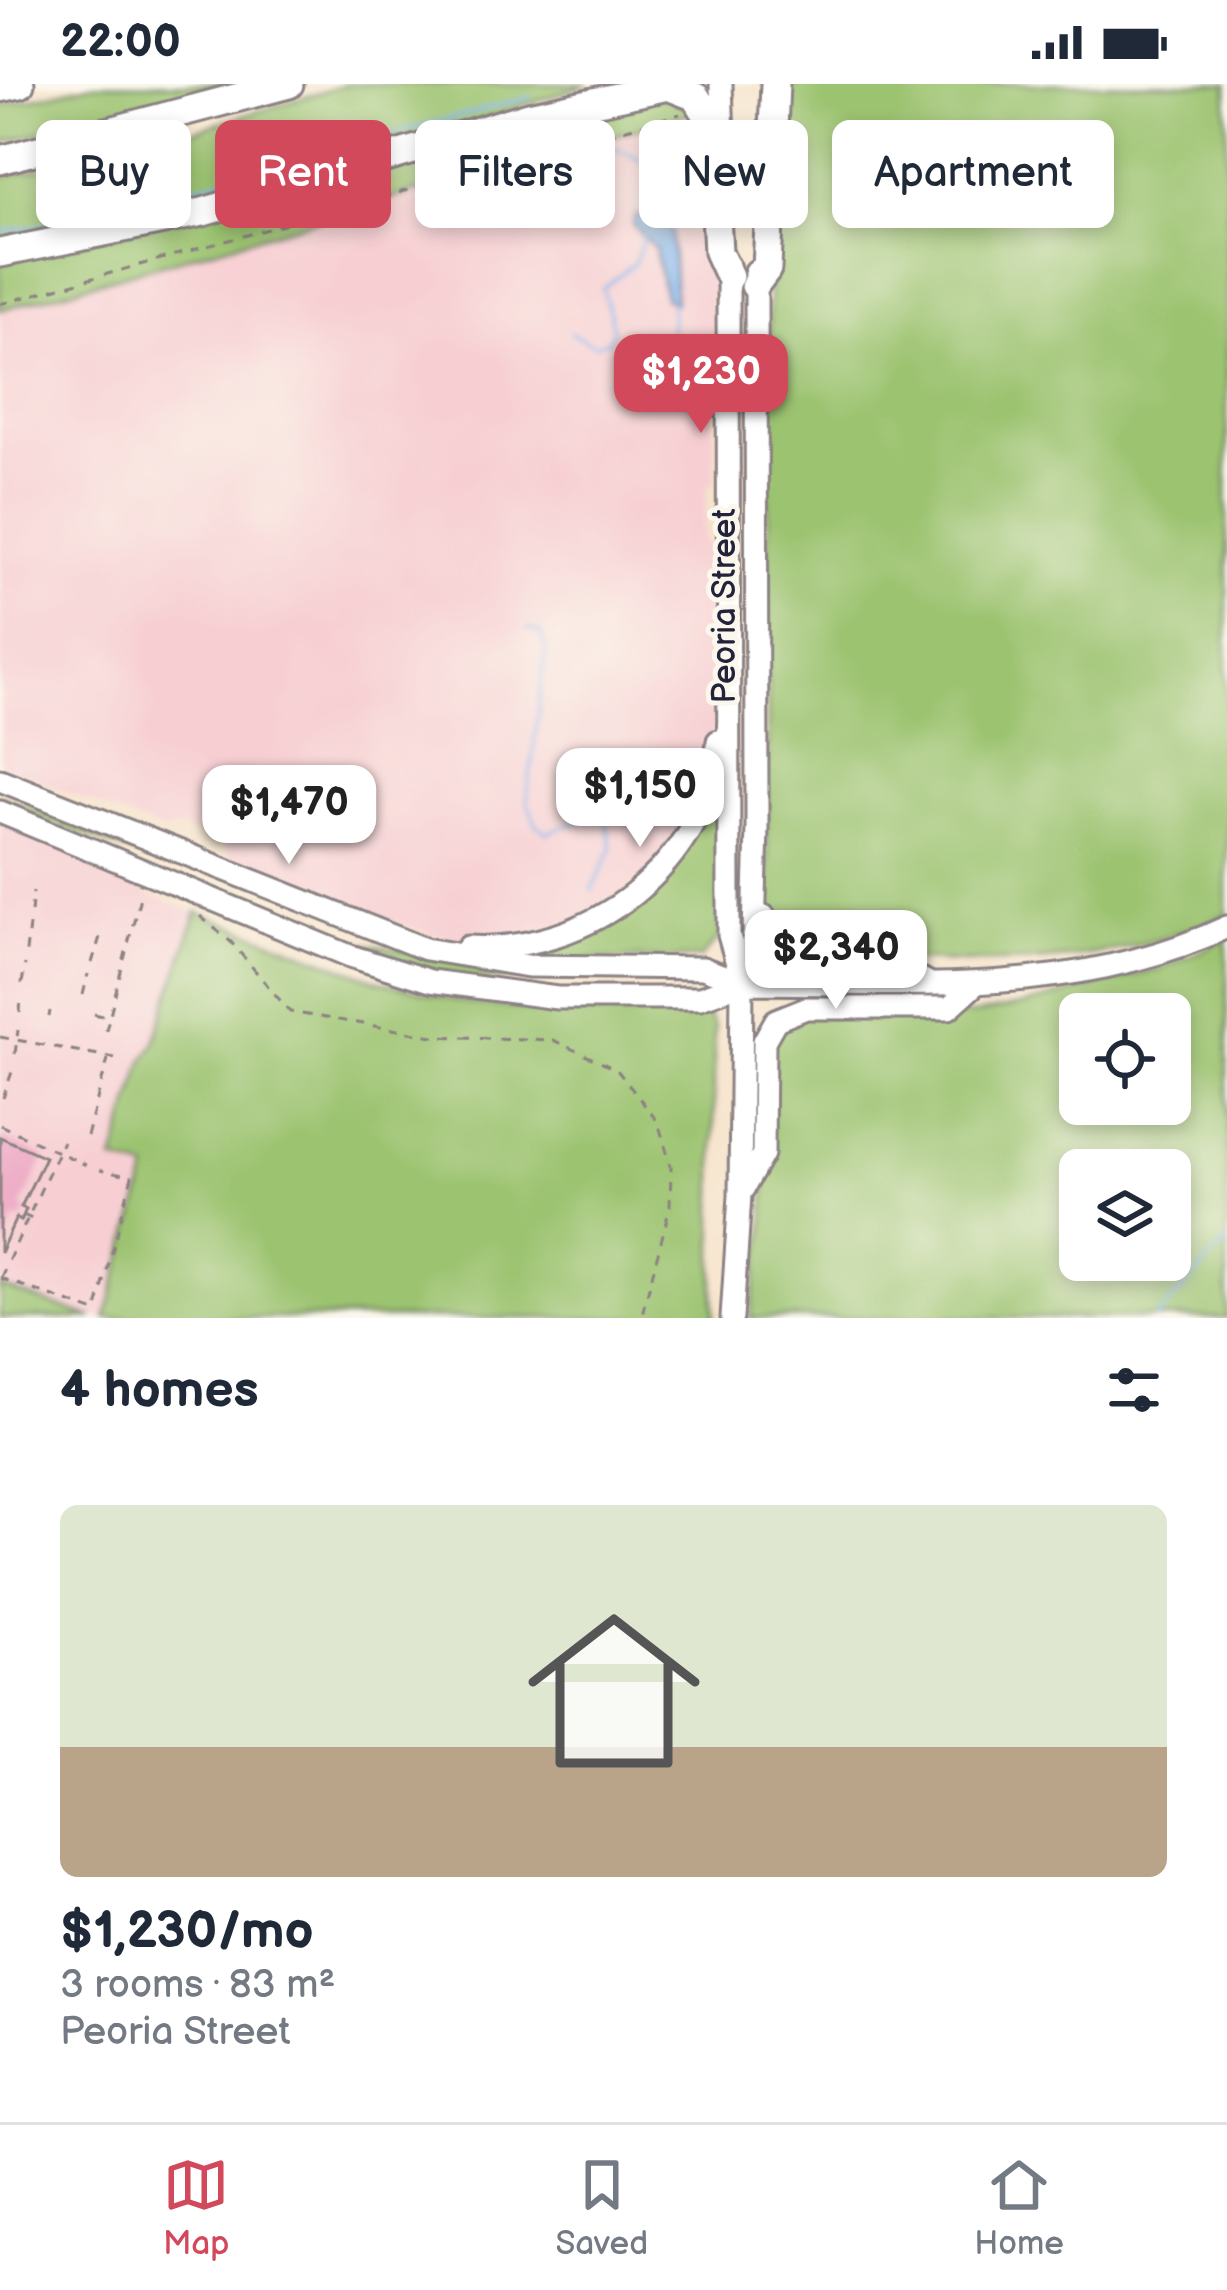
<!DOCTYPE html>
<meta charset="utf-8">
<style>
body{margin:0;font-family:"Balsamiq Sans",sans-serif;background:#f6f6f7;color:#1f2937;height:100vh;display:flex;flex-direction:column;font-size:45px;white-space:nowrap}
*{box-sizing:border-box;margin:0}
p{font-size:39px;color:#747a83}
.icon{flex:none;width:66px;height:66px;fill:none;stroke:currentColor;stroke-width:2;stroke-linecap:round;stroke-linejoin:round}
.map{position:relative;height:1234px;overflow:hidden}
.panel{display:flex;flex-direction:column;background:#fff;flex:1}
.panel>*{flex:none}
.hud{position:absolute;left:36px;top:36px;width:1155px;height:108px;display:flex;gap:24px}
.tools{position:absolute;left:1059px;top:909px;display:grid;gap:24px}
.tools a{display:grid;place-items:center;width:132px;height:132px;border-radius:18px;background:#fff;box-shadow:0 6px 18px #0003;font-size:60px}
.price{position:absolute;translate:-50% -102px;padding:0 27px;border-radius:24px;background:#fff;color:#222;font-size:39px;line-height:78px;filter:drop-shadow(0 3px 6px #0008)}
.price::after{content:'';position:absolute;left:50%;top:72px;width:36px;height:27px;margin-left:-18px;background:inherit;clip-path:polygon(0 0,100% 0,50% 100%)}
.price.on{background:#d1495b;color:#fff}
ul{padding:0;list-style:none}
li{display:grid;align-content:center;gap:24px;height:636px;padding:0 60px}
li+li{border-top:3px solid #e0e1e3}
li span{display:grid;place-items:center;height:372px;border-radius:18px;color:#555}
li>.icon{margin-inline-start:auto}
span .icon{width:216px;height:216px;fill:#fffc;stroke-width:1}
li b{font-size:51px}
h2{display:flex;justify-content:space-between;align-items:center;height:144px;padding:0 60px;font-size:51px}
.pill{padding:0 42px;border-radius:18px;background:#fff;box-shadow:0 6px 18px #0003;font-size:42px;line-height:108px}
.pill.on{background:#d1495b;color:#fff}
.status{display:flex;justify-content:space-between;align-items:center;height:84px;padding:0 60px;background:#fff;direction:ltr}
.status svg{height:33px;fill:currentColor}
.tab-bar{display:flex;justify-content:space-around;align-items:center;height:168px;border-top:3px solid #e0e1e3;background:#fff;font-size:33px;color:#747a83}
.tab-bar a{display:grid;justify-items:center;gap:6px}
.tab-bar .on{color:#d1495b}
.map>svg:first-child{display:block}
</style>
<div class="status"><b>22:00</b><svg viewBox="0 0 49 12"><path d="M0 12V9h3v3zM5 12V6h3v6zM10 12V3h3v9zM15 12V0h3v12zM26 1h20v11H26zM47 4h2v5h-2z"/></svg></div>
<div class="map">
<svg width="1227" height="1234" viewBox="0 0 1227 1234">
<rect width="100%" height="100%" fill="#fbf7ec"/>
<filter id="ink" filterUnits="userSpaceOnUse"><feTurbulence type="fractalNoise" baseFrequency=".00833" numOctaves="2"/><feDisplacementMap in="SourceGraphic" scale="24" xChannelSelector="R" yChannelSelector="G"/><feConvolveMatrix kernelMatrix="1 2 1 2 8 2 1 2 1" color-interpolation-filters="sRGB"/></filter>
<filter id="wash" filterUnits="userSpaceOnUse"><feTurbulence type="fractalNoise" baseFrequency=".004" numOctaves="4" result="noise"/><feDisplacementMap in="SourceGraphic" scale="48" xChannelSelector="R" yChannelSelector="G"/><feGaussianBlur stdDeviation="2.7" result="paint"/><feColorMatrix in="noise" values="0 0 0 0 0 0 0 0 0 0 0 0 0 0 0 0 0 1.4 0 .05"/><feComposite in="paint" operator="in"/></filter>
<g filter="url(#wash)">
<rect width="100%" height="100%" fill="#f6e3cb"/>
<!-- built -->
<g fill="#f7cfd3">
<path d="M691,29L709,53L715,395L707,405L704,455L715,469V641L700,712L649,789L583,836L484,859L452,856L366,831L229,775L224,760L180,744L163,748L0,681V226Z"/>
<path d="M0,736L145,798L146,810L411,906L524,926L707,930L714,943V1234H0Z"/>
</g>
<!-- green -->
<g fill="#9bc36f" stroke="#5e7255" stroke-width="3" fill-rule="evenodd">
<path d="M94,0H231L0,59V22Z"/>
<path d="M348,0H588L467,41L271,89V95L94,142L0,160V94L170,54Z"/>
<path d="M779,0H1227V831C1066,899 955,875 789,869L767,841L769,212Z"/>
<path d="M649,6L696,28L0,226V179Z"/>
<path d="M720,705V853L701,874L549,876L514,869L614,832Z"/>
<path d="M0,711L156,769L143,773L0,720Z"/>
<path d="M197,828L376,896L456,917L536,927L707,930L714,943V1234H106L148,1086L114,1077L143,977L154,961Z"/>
<path d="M1227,855V1234H750L764,1149L770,953L799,932L973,931L1026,921L1162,884ZM1080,930H1170V1020H1080ZM1080,1086H1170V1176H1080Z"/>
<path d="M344,856L531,889V895L462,896L343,861Z"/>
<path d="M0,1203L93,1234H0Z"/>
</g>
<!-- water -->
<path fill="#7eb1eb" stroke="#506a93" stroke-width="3" d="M636,132L657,133L672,147L675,219L665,214L655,165L633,141Z"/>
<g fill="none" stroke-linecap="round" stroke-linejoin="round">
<!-- stream -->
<g stroke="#7eb1eb" stroke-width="3">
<path d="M601,58L639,74L653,88L649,131"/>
<path d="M0,148L64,137L531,13"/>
<path d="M570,249L595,261L609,256L613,245L603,205L634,180L645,152"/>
<path d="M659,317L668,292L672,219"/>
<path d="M528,545L540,548L546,565L527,716L536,740L547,749L594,730L606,736L612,764L592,807"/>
<path d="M1156,1234L1227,1157"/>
</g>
</g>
<g id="blocks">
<!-- building -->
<path fill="#eeaec8" d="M0,1053L45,1073L21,1123L26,1125L21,1137L16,1134L0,1169Z"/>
</g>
</g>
<g filter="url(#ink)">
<use href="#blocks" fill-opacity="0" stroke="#8c8283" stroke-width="3"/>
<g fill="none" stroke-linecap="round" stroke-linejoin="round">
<!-- secondary casing -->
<g stroke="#8c8283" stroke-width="27">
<g id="secondary">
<path d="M721,0L723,54"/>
<path d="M728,181L729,851L742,898"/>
<path d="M0,696L425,865L528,882L703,884L742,899"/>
<path d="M0,728L350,872L430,897L557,914H700L742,899C907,899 1073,915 1227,843"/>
<path d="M764,832L767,856L780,870L800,878L893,880L927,898"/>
<path d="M468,863C590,870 706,782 718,657"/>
<path d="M743,1105L763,1070L764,957L776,936L806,924H949L977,899"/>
<path d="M732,1234L740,1111L742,899L754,850L757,743L756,187"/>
</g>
</g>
<!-- motorway casing -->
<g stroke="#8c8283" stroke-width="33">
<g id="motorway">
<path d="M0,4L20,0"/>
<path d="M0,76L289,0"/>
<path d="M0,169L203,128L529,32L668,2L696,13L711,37L718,168L729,192"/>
<path d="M755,201L767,185L775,0"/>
</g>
</g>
<!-- path -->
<g stroke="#8c8283" stroke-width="3" stroke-dasharray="9 9" stroke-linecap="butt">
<path d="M0,220L680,30"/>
<path d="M31,828L33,807"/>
<path d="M200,832L231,858L290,928L434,952L553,956L617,986L658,1038L671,1082L670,1123L641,1234"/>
<path d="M26,868L29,841"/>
<path d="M92,879L100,853"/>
<path d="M22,900L25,880"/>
<path d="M83,911L88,890"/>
<path d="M20,929L21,913"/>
<path d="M94,930L107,933"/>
<path d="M49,933L50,927"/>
<path d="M106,946L141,809"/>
<path d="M0,953L115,974"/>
<path d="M15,970L18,946"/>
<path d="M3,1014L14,982"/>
<path d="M0,1041L86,1081"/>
<path d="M87,1052L108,975"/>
<path d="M23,1131L39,1138"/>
<path d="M1,1193L63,1057"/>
<path d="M0,1194L96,1228L132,1093L100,1086"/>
</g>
<!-- secondary -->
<use href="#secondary" stroke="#fff" stroke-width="21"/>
<!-- motorway -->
<use href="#motorway" stroke="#fff" stroke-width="27"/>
</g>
</g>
<g text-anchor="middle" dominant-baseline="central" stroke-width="10" stroke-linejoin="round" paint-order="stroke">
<!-- street labels -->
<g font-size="33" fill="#22223b" stroke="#fbf7ec">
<text transform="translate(725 522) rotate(-90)">Peoria Street</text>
</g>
</g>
</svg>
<div class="tools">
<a><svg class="icon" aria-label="locate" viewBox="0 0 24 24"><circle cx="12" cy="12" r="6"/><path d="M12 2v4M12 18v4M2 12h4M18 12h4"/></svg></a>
<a><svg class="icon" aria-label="layers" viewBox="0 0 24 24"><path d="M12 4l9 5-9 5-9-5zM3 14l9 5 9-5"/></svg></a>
</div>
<b class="price on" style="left:701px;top:352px">$1,230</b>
<b class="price" style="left:640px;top:766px">$1,150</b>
<b class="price" style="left:289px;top:783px">$1,470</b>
<b class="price" style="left:836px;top:928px">$2,340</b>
<div class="hud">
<a class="pill">Buy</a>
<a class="pill on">Rent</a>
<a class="pill">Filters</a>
<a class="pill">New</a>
<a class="pill">Apartment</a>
</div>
</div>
<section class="panel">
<h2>4 homes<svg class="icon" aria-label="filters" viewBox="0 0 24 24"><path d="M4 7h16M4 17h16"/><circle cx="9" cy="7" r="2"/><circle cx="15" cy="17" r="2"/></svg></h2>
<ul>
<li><span style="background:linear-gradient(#dfe7d0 65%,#b9a48a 0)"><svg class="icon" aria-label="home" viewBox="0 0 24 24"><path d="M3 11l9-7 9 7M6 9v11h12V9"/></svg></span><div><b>$1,230/mo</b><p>3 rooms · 83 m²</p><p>Peoria Street</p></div></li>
</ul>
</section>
<nav class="tab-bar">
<a class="on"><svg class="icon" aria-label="map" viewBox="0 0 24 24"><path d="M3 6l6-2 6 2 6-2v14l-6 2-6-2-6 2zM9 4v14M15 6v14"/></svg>Map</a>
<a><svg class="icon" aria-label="saved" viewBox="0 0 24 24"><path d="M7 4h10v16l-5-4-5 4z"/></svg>Saved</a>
<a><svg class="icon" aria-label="home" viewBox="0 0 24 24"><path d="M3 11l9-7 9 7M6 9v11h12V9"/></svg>Home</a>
</nav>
